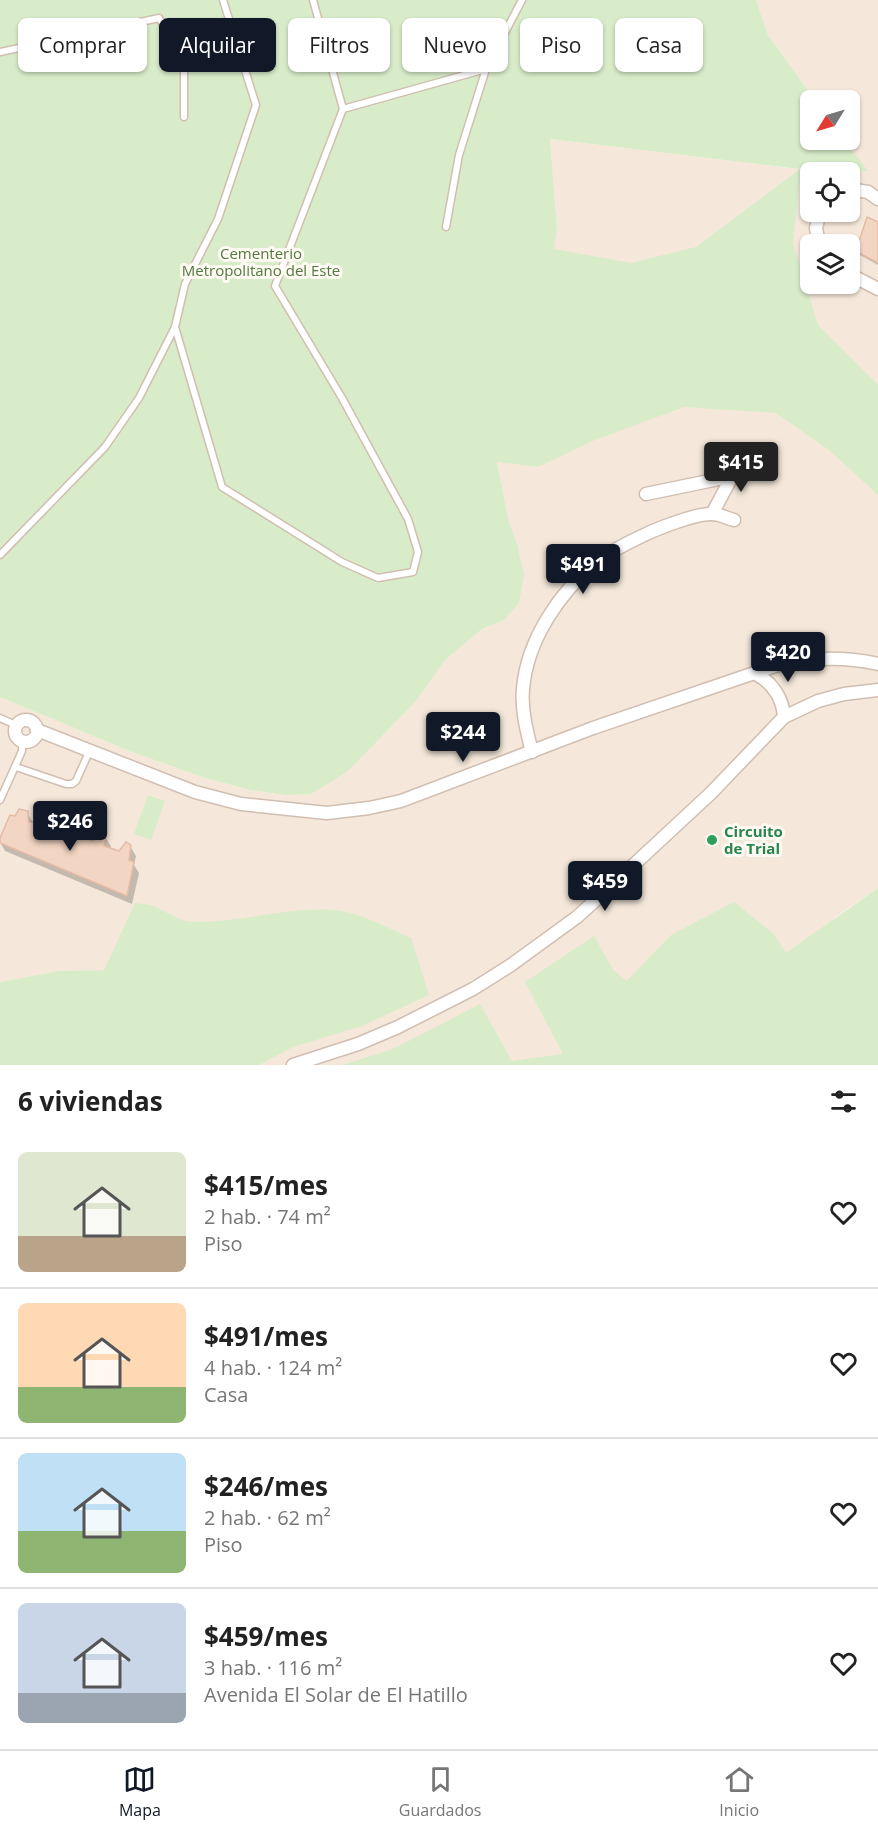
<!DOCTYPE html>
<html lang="es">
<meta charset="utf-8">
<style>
body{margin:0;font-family:"Open Sans",sans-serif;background:#f2f2f2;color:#222;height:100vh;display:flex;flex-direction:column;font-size:22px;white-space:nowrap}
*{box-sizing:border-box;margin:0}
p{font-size:20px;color:#767676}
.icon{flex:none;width:33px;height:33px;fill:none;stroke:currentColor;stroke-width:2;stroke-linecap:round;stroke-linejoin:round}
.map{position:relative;height:1065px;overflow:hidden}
.side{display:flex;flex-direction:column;background:#fff;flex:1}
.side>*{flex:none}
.top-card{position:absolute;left:18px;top:18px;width:843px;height:54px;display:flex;gap:12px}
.needle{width:39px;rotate:233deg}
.tools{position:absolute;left:800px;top:90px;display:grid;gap:12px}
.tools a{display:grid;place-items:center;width:60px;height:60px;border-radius:9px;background:#fff;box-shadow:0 2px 4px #0004;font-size:30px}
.price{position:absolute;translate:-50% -51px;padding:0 14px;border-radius:6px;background:#111827;color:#fff;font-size:20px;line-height:39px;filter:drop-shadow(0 2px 3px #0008)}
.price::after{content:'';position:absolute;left:50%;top:36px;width:18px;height:14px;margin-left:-9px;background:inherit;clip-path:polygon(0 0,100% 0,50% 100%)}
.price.active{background:#222;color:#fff}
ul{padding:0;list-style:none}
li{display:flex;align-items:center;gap:18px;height:150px;padding:0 18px}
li+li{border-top:2px solid #e0e0e0}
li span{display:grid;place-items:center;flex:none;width:168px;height:120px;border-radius:9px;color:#555}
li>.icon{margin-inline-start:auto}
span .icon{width:72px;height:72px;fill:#fffc;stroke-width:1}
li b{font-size:26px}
h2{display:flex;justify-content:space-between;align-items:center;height:72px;padding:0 18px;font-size:26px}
.tag{padding:0 21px;border-radius:9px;background:#fff;box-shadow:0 2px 4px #0004;font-size:21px;line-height:54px}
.tag.active{background:#111827;color:#fff}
.menu{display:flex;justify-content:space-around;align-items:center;height:84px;border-top:2px solid #e0e0e0;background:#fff;font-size:16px;color:#767676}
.menu a{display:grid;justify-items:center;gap:3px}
.menu .active{color:#111827}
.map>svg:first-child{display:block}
</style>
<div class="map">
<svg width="878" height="1065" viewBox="0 0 878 1065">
<rect width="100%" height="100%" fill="#fdf6ec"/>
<!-- residential -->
<path fill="#f5e8da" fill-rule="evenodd" d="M756,0H878V888L834,918L760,1065H196L104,970L58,971L0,982V697L132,752L205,778L250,790L284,795L416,701L445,660L482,629L504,620L517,544L509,522L497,462L557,228L550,139L823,172L867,171L844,140H849V100H815L768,35ZM810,172H849V212H810ZM810,244H849V284H810Z"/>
<!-- green -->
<g fill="#d8ecc9" fill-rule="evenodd">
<path d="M0,0H756L768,35L815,100H810V140H844L868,171L823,172L801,169L793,242L818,325L878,385V495L829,450L776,413L684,407L595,440L538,467L497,462L509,522L517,544L524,575L519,603L504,620L482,629L445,660L416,701L348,771L311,794L284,795L250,790L205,778L132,752L0,697ZM550,139L800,169L696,247L631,263L554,249L557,228Z"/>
<path d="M148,795L165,801L151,840L134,834Z"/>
<path d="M878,888V1065H343L395,1048L480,1004L512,1061L563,1054L525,982L594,936L613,970L627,981L671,935L734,902L774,934L786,953Z"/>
<path d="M135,903C141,904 148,904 153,906C165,911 179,921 192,922C239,923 286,907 333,910C360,912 387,928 411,938L429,995L362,1026L293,1047L259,1065H0V982L58,971L104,970Z"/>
</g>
<!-- shadow -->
<g fill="#0003">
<path d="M878,224V265L860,255L857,250Z"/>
<path d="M27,813L33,822L42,825L52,820L57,830L58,835L66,839L79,834L82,839L94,843L105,837L111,846L110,849L119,852L130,846L136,856L134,865L139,873L132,904L5,851L0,842L16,818Z"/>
</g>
<!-- building -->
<g fill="#f3d5c3" stroke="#e6bba3" stroke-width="1.5">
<path d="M867,217L878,222V263L856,251Z"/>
<path d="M19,809L28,811L29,822L42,823L44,817L53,819V832L66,837L69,832H80L81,837L93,841L101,835L106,836L104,846L119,851L126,842L131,845L129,860L134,862L127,896L0,843V838L10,815L15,816Z"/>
</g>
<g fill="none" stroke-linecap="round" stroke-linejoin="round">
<!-- lane casing -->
<g stroke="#d1beb0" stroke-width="9">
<g id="lane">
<path d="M223,0L256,105L218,219L185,284L175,327L222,487L342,562L378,578L413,572L418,552L408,519L342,398L275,286L343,109L486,69L459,155L446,227"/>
<path d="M313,0L343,109"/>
<path d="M0,52L159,18L184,57V117"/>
<path d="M486,69L522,0"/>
<path d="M0,555L105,447L139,398L175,327"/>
<path d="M0,718L16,725"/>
<path d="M16,767L66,784H72L76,781L90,750"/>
<path d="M0,800L22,751V741"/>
</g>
</g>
<!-- street casing -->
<g stroke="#d1beb0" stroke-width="15">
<g id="street">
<path d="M849,189L868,192L878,199"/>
<path d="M819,244L816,228L820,212"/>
<path d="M849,274L878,289"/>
<path d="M646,494L733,476"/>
<path d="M712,514L742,458"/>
<path d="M756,674C773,683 783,699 784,717"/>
<circle cx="26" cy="731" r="11"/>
<path d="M37,730L195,792L241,804L327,813L369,808L401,801L593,728L775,666C810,657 842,656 878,664"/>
<path d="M532,752C527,732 521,710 523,689C527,640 560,591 598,561C611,551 627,543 642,536C656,529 697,513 712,514C719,514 727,518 734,520"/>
<path d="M293,1065L358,1044L398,1027L473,989L511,965L577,917L599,897L711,793L784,717L818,701L844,694L878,690"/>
</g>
</g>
<!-- lane -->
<use href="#lane" stroke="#fff" stroke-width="6"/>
<!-- street -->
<use href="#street" stroke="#fff" stroke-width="12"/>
</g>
<!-- markers -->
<circle fill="#2e9e5b" stroke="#fffaf3" stroke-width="2" cx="712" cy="840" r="6"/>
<g text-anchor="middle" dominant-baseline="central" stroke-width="6" stroke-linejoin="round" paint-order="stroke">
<!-- park labels -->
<g font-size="15" fill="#537a41" stroke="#fffaf3">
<text x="261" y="253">Cementerio<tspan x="261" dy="17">Metropolitano del Este</tspan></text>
</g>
<!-- leisure labels -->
<g font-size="15" font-weight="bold" fill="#27864d" stroke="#fffaf3" text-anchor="start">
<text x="724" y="831">Circuito<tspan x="724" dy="17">de Trial</tspan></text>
</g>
</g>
</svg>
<div class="tools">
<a><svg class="needle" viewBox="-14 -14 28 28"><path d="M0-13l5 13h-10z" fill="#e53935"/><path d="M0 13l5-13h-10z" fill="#767676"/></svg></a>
<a><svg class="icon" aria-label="locate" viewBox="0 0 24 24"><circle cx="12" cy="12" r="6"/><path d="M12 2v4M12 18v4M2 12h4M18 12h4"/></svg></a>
<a><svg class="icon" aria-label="layers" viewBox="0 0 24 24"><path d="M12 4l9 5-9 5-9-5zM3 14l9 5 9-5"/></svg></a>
</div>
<b class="price active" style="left:741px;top:493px">$415</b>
<b class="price" style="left:583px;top:595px">$491</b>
<b class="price" style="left:788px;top:683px">$420</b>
<b class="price" style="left:463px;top:763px">$244</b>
<b class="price" style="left:70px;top:852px">$246</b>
<b class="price" style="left:605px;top:912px">$459</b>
<div class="top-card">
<a class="tag">Comprar</a>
<a class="tag active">Alquilar</a>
<a class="tag">Filtros</a>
<a class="tag">Nuevo</a>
<a class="tag">Piso</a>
<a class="tag">Casa</a>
</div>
</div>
<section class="side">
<h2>6 viviendas<svg class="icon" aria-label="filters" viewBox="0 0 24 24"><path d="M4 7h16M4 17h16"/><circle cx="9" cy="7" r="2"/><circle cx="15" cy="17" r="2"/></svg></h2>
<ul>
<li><span style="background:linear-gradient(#dfe7d0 70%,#b9a48a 0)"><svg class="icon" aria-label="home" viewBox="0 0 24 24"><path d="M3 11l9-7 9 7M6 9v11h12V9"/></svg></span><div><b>$415/mes</b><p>2 hab. · 74 m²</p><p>Piso</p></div><svg class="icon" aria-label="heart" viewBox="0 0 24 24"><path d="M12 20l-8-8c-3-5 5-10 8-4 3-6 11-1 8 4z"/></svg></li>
<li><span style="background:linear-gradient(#ffd9b3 70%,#8fb573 0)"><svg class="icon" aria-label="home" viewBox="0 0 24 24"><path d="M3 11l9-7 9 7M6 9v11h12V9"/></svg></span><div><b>$491/mes</b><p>4 hab. · 124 m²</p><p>Casa</p></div><svg class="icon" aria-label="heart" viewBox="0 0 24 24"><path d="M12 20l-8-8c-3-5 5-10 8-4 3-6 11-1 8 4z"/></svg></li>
<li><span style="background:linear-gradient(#bfe0f5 65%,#8fb573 0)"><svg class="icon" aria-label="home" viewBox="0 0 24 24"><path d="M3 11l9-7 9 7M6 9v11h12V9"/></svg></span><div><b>$246/mes</b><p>2 hab. · 62 m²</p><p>Piso</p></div><svg class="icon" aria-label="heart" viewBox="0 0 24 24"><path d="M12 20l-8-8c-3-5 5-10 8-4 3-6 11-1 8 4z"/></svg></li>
<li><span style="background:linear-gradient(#c9d6e8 75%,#9aa5b1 0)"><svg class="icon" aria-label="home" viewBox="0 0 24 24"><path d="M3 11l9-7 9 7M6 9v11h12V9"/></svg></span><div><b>$459/mes</b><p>3 hab. · 116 m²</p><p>Avenida El Solar de El Hatillo</p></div><svg class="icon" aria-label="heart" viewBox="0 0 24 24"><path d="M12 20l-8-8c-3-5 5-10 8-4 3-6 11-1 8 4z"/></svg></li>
</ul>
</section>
<nav class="menu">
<a class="active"><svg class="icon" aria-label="map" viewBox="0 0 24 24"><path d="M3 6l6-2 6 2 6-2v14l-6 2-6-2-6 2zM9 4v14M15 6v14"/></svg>Mapa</a>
<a><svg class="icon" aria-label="saved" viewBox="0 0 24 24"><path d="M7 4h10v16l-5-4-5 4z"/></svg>Guardados</a>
<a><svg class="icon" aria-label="home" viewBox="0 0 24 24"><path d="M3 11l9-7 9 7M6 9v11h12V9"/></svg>Inicio</a>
</nav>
